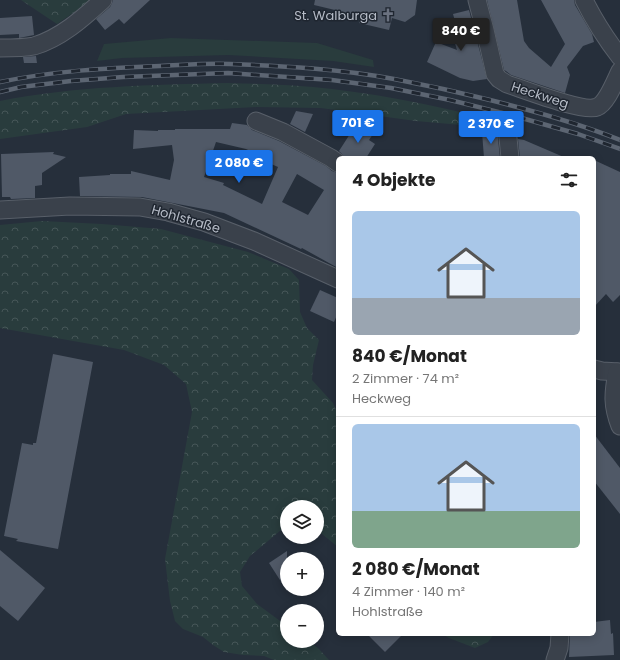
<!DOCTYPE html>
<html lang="de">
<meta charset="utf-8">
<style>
body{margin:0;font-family:Poppins,sans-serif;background:#f2f2f2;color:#222;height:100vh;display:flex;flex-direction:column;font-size:15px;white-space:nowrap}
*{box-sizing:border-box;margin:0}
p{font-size:13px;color:#767676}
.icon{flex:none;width:22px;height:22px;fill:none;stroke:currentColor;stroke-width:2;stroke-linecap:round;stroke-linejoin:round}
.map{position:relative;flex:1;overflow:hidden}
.drawer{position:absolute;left:336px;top:156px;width:260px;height:480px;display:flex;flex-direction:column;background:#fff;border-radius:6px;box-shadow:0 2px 10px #0003}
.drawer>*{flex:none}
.tools{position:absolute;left:280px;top:500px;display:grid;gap:8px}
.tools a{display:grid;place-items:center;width:44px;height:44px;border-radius:50%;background:#fff;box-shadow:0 2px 10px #0003;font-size:20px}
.price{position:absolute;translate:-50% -34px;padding:0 9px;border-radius:4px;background:#1a73e8;color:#fff;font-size:13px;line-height:26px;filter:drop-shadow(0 1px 2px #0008)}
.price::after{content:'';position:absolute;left:50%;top:24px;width:12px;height:9px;margin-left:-6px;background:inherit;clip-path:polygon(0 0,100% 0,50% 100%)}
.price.on{background:#222;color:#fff}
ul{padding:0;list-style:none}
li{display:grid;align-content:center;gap:8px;height:212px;padding:0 16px}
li+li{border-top:1px solid #e0e0e0}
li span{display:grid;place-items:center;height:124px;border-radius:6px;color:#555}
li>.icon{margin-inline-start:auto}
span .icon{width:72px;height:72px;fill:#fffc;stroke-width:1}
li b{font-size:17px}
h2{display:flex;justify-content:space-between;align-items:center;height:48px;padding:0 16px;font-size:17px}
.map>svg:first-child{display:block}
</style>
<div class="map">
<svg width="620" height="660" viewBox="0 0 620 660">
<defs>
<pattern id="forest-crowns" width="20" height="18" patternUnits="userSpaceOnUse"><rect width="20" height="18" fill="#293c3d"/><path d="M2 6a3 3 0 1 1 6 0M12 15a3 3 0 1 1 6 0" fill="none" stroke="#465658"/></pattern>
</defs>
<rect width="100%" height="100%" fill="#262f3b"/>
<!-- grass -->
<path fill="#293c3d" d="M171,38L317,43L373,60L374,67L333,61L228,55L122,58L97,61L104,44Z"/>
<!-- forest -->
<g fill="url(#forest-crowns)">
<path d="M21,0H90L79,9L57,24Z"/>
<path d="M228,83C263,84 298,85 332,89C392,96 451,109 509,124L507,129L416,121L321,108L257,107L126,114L87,127L0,139V101C75,86 152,85 228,83Z"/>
<path d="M42,221L102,224L161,229L248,252L289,269L299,280L300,312L307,328L319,340L313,365L312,380L333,403L338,414V547L317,530V507H287V525L250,556L240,572L242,586L257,604L287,626V641H308L318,648L329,660H274L264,656L243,655L224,652L213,645L203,637L183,629L175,621L170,601L165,559L192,412L186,384L164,365L124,350L0,328V225Z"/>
<path d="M442,634H494L488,642L475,648L449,638Z"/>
</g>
<!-- building -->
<g fill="#505967" fill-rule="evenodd">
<path d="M113,0H150L124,24L119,19L105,30L96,19L110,7L112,3Z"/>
<path d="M315,0H417L415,15L405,22L392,18L389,30L359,23L360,16L314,5Z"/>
<path d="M487,0H517L524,41L529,48L551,67L565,44L541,0H574L575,5L592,34L594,42L583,46L567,67L570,75L565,93L511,75L506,71L504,70Z"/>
<path d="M469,10L487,79L473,81L460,78L427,62L436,42L457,50L450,27L456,25L453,14Z"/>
<path d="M32,16L34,35L19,38V34L0,35V18Z"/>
<path d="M36,56L37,63H24L23,57Z"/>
<path d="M296,111L313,114L305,132L290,124Z"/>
<path d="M232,123L247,125L252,130L279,141L326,166L332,171L338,173V268L302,248L301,249L224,213L142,197L80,196L79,177L110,175V174H131V171L170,180L174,160L172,145L133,149L134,130L158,131V130H175V129H230ZM216,142L246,149L263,157L262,160L278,167L262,204L223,185L224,183L204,177ZM297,174L324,190L308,215L282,202Z"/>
<path d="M357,123L373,134L369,140L375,144L366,158H346L339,151Z"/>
<path d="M482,132L499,134L498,139L500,158H484Z"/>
<path d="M518,139L524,140L566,158H520Z"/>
<path d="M54,152L53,154L66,157L42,173V185L35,186V198L11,199L10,197H2L1,154Z"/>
<path d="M594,160L620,172V295L613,302L606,294L594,307Z"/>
<path d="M320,290L338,298V313L334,322L310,311Z"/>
<path d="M53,354L93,362L58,549L16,541L18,539L4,536L22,443L33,445V443H36Z"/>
<path d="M594,434L620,468V514L594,481Z"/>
<path d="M0,550L45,588L18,621L0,606Z"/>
<path d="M287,551V591L269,563Z"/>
<path d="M610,620L611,634L613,633L614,655L569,657L570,634H594V622Z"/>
<path d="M367,634H403L385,652Z"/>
</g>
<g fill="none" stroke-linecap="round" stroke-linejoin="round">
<!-- minor casing -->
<g stroke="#585f69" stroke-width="19">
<g id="minor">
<path d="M477,0L485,30L495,74L499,79L507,84C523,89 584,113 597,107C607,103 615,81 620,71"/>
<path d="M584,0C594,20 606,39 620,57"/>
<path d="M0,48C10,48 24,48 34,46C61,38 83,18 103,0"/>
<path d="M256,121L283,132L331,158L338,163"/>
<path d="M508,138L510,158"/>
<path d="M0,210L70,206L140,207L168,212L204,222L254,241L338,279"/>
<path d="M594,369L602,371L620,372"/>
<path d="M617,372C613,394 612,405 620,426"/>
<path d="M555,660L559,648L560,634"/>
</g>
</g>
<!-- minor -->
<use href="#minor" stroke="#3a414b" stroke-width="17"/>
<!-- rail casing -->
<g stroke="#5c6572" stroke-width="4.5">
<g id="rail">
<path d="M0,82C53,71 107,68 160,66C184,65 207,63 230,64C284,66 341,69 394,79C426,85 458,92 490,100C534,111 578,123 620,140"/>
<path d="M0,92L21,87L71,81L123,77L228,73L332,80L391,88L450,100L511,115L578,134L620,149"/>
</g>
</g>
<!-- rail -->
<use href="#rail" stroke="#1f2630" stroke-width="3" stroke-dasharray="9" stroke-linecap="butt"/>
</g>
<!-- icons -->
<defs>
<g id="church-bare" transform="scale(1.08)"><path d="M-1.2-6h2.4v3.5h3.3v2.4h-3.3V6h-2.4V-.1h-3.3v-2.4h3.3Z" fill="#6b7280" stroke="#1f2630" stroke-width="2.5" paint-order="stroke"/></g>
</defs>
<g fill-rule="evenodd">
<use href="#church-bare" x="388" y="15"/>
</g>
<g text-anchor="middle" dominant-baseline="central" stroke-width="3" stroke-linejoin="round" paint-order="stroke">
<!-- poi labels -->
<g font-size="13" fill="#b6bcc7" stroke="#1f2630" text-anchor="end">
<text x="377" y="15">St. Walburga</text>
</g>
<!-- street labels -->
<g font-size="13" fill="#b6bcc7" stroke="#1f2630">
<text transform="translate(540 95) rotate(18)">Heckweg</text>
<text transform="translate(186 219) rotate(16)">Hohlstraße</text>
</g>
</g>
</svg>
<div class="tools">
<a><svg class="icon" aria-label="layers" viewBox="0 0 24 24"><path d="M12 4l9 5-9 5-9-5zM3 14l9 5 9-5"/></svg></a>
<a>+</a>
<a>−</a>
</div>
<b class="price on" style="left:461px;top:52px">840 €</b>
<b class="price" style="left:358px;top:144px">701 €</b>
<b class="price" style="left:491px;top:145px">2 370 €</b>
<b class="price" style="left:239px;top:184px">2 080 €</b>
<section class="drawer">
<h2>4 Objekte<svg class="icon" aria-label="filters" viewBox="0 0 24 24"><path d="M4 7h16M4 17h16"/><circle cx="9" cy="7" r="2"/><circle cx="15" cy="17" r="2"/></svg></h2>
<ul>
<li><span style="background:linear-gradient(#a9c7e8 70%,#9aa5b1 0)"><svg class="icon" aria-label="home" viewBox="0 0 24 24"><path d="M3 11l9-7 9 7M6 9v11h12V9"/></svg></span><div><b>840 €/Monat</b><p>2 Zimmer · 74 m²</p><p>Heckweg</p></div></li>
<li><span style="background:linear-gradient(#a9c7e8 70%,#7fa58c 0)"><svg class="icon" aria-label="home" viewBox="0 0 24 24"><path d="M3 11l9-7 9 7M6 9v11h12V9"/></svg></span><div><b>2 080 €/Monat</b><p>4 Zimmer · 140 m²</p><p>Hohlstraße</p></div></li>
</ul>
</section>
</div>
